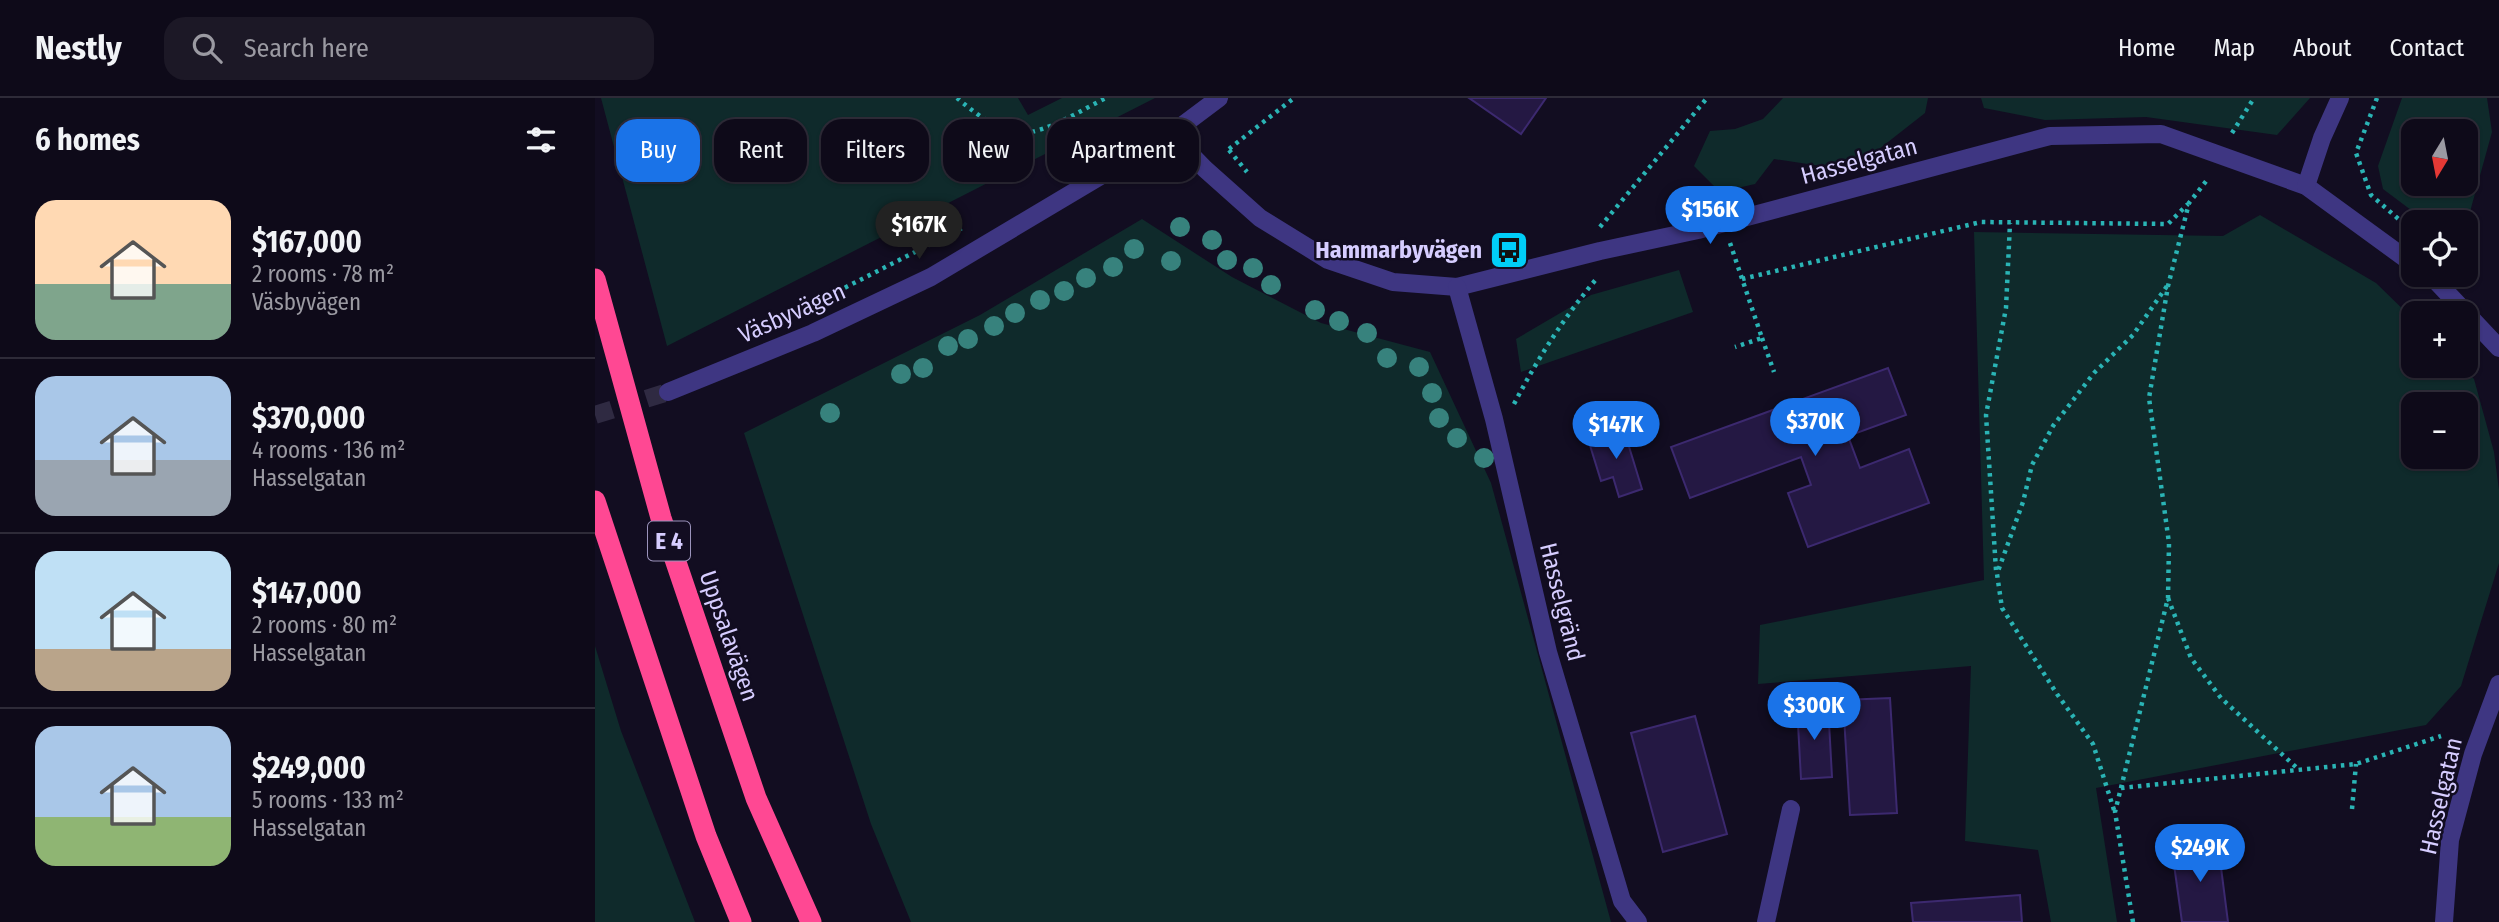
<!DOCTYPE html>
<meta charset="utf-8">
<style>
body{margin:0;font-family:"Fira Sans Condensed",sans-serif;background:#1c1826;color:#f1f3f6;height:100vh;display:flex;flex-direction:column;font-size:26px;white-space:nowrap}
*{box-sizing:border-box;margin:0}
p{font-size:23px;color:#9b9aa2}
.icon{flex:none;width:38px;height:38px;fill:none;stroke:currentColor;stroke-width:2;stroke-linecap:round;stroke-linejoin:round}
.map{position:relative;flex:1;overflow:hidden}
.sheet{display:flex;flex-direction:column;background:#0e0a19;width:595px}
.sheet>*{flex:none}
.banner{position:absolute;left:21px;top:21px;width:665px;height:63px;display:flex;gap:14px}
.needle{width:46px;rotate:190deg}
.tools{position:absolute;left:1806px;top:21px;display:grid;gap:14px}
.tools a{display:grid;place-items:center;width:77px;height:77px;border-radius:14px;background:#0e0a19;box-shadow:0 2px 5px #0004,0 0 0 2px #2e2b38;font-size:35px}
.price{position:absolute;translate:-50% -60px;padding:0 16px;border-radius:24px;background:#1a73e8;color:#fff;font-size:23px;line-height:46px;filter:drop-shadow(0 2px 4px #0008)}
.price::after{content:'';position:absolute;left:50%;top:42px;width:21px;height:16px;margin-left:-10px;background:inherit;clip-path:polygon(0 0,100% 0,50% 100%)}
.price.selected{background:#222;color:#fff}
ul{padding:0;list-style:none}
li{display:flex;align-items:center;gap:21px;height:175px;padding:0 35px}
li+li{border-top:2px solid #2e2b38}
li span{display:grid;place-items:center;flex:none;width:196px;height:140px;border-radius:21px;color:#555}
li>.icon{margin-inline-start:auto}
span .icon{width:84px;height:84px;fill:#fffc;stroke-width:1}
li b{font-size:30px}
h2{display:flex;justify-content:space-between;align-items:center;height:84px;padding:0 35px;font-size:30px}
.chip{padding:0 24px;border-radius:21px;background:#0e0a19;box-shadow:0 2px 5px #0004,0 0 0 2px #2e2b38;font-size:24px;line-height:63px}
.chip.selected{background:#1a73e8;color:#fff}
header{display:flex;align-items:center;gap:42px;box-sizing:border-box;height:98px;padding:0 35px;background:#0e0a19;border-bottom:2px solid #2e2b38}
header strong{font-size:33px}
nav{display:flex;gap:38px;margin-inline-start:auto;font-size:24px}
.search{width:490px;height:63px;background:#1c1826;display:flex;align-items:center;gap:18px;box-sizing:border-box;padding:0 24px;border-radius:21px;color:#9b9aa2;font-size:26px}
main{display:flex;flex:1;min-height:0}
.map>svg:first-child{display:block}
</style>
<header>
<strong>Nestly</strong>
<div class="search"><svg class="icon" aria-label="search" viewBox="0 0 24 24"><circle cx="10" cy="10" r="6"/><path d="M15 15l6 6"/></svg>Search here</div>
<nav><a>Home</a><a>Map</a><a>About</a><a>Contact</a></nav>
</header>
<main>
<section class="sheet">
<h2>6 homes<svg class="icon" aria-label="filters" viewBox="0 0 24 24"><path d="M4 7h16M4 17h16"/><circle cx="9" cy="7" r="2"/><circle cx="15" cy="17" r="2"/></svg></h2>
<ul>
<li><span style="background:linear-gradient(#ffd9b3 60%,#7fa58c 0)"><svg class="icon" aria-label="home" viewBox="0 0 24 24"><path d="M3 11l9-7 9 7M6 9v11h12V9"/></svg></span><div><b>$167,000</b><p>2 rooms · 78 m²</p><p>Väsbyvägen</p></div></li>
<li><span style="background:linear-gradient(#a9c7e8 60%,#9aa5b1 0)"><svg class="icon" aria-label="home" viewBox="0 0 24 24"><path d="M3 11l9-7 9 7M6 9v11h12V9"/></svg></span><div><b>$370,000</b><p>4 rooms · 136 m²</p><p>Hasselgatan</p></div></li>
<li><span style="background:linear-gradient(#bfe0f5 70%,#b9a48a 0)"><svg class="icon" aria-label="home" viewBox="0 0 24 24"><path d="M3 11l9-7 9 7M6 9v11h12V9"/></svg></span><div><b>$147,000</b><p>2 rooms · 80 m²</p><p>Hasselgatan</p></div></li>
<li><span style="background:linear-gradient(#a9c7e8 65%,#8fb573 0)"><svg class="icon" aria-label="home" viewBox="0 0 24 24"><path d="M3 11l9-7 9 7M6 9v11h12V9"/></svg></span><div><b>$249,000</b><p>5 rooms · 133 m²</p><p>Hasselgatan</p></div></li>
</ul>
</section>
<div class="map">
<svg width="1904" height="824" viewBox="0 0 1904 824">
<rect width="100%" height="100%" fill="#120d21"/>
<!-- green -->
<g fill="#0f2a2b" fill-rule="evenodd">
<path d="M6,0H423L433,17L467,0H560L72,248Z"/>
<path d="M1188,0H1333L1330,15L1279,55L1226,68L1179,61L1160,86L1125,94L1099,68L1115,33L1140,31L1168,21Z"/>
<path d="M1386,0H1715L1682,37L1551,19L1450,22L1389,10Z"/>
<path d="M1807,0H1892L1897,34L1873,121L1870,124H1832L1788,91L1783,68ZM1818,33H1871V86H1818Z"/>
<path d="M1665,117L1781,185L1818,221V268H1866L1879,281L1899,354L1904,392V465L1866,588L1831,627L1501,690L1522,824H1456L1443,752L1370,743L1376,568L1163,586L1165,527L1389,482L1379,134L1628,138ZM1871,306V359H1818V306Z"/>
<path d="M547,121L637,179L726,225L835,254L896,385L1016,824H316L276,726L149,335L385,217Z"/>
<path d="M1084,172L1098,214L926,274L921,241L996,197Z"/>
<path d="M0,548L26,633L100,824H0Z"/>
</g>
<!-- building -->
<g fill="#241843" stroke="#3c296f" stroke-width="2">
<path d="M874,0H951L926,36Z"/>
<path d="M1293,270L1311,317L1253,338L1265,370L1314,351L1334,405L1213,449L1193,395L1216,387L1206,359L1095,400L1076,349Z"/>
<path d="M1028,329L1047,391L1024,399L1018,379L1006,383L993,341Z"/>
<path d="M1295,600L1302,715L1255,717L1248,602Z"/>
<path d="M1233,606L1237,679L1206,681L1202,608Z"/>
<path d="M1100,618L1132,736L1068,754L1036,635Z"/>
<path d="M1623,746L1633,824H1587L1577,752Z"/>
<path d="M1425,797L1427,824H1318L1316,805Z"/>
</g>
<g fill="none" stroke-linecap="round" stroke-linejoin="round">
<!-- minor-tunnel -->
<path stroke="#2f2a42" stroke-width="18" stroke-dasharray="18 9" stroke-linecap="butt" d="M0,317L73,294"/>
<!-- path -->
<g stroke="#2ab4b5" stroke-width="4.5" stroke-dasharray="3.5 5" stroke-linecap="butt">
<path d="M362,0C376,12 405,35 424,35C450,36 486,12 511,0"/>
<path d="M1782,0L1761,55L1776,97L1816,132"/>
<path d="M1637,35L1659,0"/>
<path d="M634,51L699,0"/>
<path d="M634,52L652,74"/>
<path d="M1005,129L1112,0"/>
<path d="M1135,145L1167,240L1140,249"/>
<path d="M1147,181L1386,124L1573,126L1593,106"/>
<path d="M212,209L369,129"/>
<path d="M1167,240L1179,274"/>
<path d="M919,306C943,260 969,219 1003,179"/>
<path d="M1401,472L1391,317L1411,210L1415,125"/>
<path d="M1573,500L1596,560L1626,600L1703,671"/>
<path d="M1526,690L1761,666L1846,638"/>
<path d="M1757,711L1761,666"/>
<path d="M1519,712L1498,646L1462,596L1407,510L1402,476L1428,404L1437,367L1458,328L1499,275L1538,237L1572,188"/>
<path d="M1538,824L1520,714L1573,500L1574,445L1554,300L1573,188L1594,105L1612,82"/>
</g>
<!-- minor -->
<g stroke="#3e3682" stroke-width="18">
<path d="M576,36L610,71L665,120L733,162L798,184L862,189L1005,153L1103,132L1455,38L1566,36L1711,88L1818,166"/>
<path d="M1711,88L1727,40L1745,0"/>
<path d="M1833,177L1841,183L1904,250"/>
<path d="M862,189L899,321L953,554L1027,803L1043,824"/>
<path d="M73,294L218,235L336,179L576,36L624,0"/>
<path d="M1171,824L1196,711"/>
<path d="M1849,824L1855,742L1878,656L1904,586"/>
</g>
<!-- highway -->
<g stroke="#ff4893" stroke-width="21">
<path d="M0,181L66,420L161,700L216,824"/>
<path d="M0,403L111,738L146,824"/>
</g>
</g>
<!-- trees -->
<g fill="#37827d">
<circle cx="585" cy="129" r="10"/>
<circle cx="617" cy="142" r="10"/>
<circle cx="539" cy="151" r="10"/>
<circle cx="632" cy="162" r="10"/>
<circle cx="576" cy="163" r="10"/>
<circle cx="518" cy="169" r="10"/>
<circle cx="658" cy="170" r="10"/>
<circle cx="491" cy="180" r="10"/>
<circle cx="676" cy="187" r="10"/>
<circle cx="469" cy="193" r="10"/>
<circle cx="445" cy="202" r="10"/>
<circle cx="720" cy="212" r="10"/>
<circle cx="420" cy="215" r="10"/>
<circle cx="744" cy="223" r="10"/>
<circle cx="399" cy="228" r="10"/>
<circle cx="772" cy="235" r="10"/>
<circle cx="373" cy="241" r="10"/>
<circle cx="353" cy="248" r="10"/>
<circle cx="792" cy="260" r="10"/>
<circle cx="824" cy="269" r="10"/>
<circle cx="328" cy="270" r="10"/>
<circle cx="306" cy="276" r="10"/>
<circle cx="837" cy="295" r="10"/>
<circle cx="235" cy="315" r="10"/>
<circle cx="844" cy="320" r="10"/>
<circle cx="862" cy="340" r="10"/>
<circle cx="889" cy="360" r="10"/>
</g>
<!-- icons -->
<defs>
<g id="bus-square" transform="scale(2.0125)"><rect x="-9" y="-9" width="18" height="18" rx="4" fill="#00cef8" stroke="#120d21"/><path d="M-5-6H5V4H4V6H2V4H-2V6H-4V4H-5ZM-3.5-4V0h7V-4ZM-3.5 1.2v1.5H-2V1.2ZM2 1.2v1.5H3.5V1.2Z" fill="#111"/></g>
</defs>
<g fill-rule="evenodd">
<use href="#bus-square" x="914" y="152"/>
</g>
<g text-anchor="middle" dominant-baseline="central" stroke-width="5" stroke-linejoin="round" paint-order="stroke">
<!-- shield labels -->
<rect fill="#120d21" stroke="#9b93bc" stroke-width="2" x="53" y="423.5" width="42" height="39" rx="5"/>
<g font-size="23" font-weight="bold" fill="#d6cdff">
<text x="74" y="443">E 4</text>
</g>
<!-- street labels -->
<g font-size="24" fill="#d6cdff" stroke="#120d21">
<text transform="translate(1264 63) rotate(-15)">Hasselgatan</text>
<text transform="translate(197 215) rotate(-24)">Väsbyvägen</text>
<text transform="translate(967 504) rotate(76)">Hasselgränd</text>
<text transform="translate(134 538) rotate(71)">Uppsalavägen</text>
<text transform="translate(1846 698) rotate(-77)">Hasselgatan</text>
</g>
<!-- poi labels -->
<g font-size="24" font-weight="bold" fill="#d6cdff" stroke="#120d21" text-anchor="end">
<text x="887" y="152">Hammarbyvägen</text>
</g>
</g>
</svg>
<div class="tools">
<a><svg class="needle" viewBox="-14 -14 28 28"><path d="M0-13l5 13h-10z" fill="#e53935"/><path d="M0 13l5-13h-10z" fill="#9b9aa2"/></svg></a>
<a><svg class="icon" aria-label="locate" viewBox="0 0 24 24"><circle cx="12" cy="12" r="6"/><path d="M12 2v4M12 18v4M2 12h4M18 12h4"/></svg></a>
<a>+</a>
<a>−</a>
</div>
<b class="price" style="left:1115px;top:148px">$156K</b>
<b class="price selected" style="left:324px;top:163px">$167K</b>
<b class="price" style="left:1220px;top:360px">$370K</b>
<b class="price" style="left:1021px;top:363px">$147K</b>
<b class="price" style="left:1219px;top:644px">$300K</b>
<b class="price" style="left:1605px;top:786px">$249K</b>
<div class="banner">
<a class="chip selected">Buy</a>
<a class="chip">Rent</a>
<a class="chip">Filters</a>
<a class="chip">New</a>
<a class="chip">Apartment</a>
</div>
</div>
</main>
